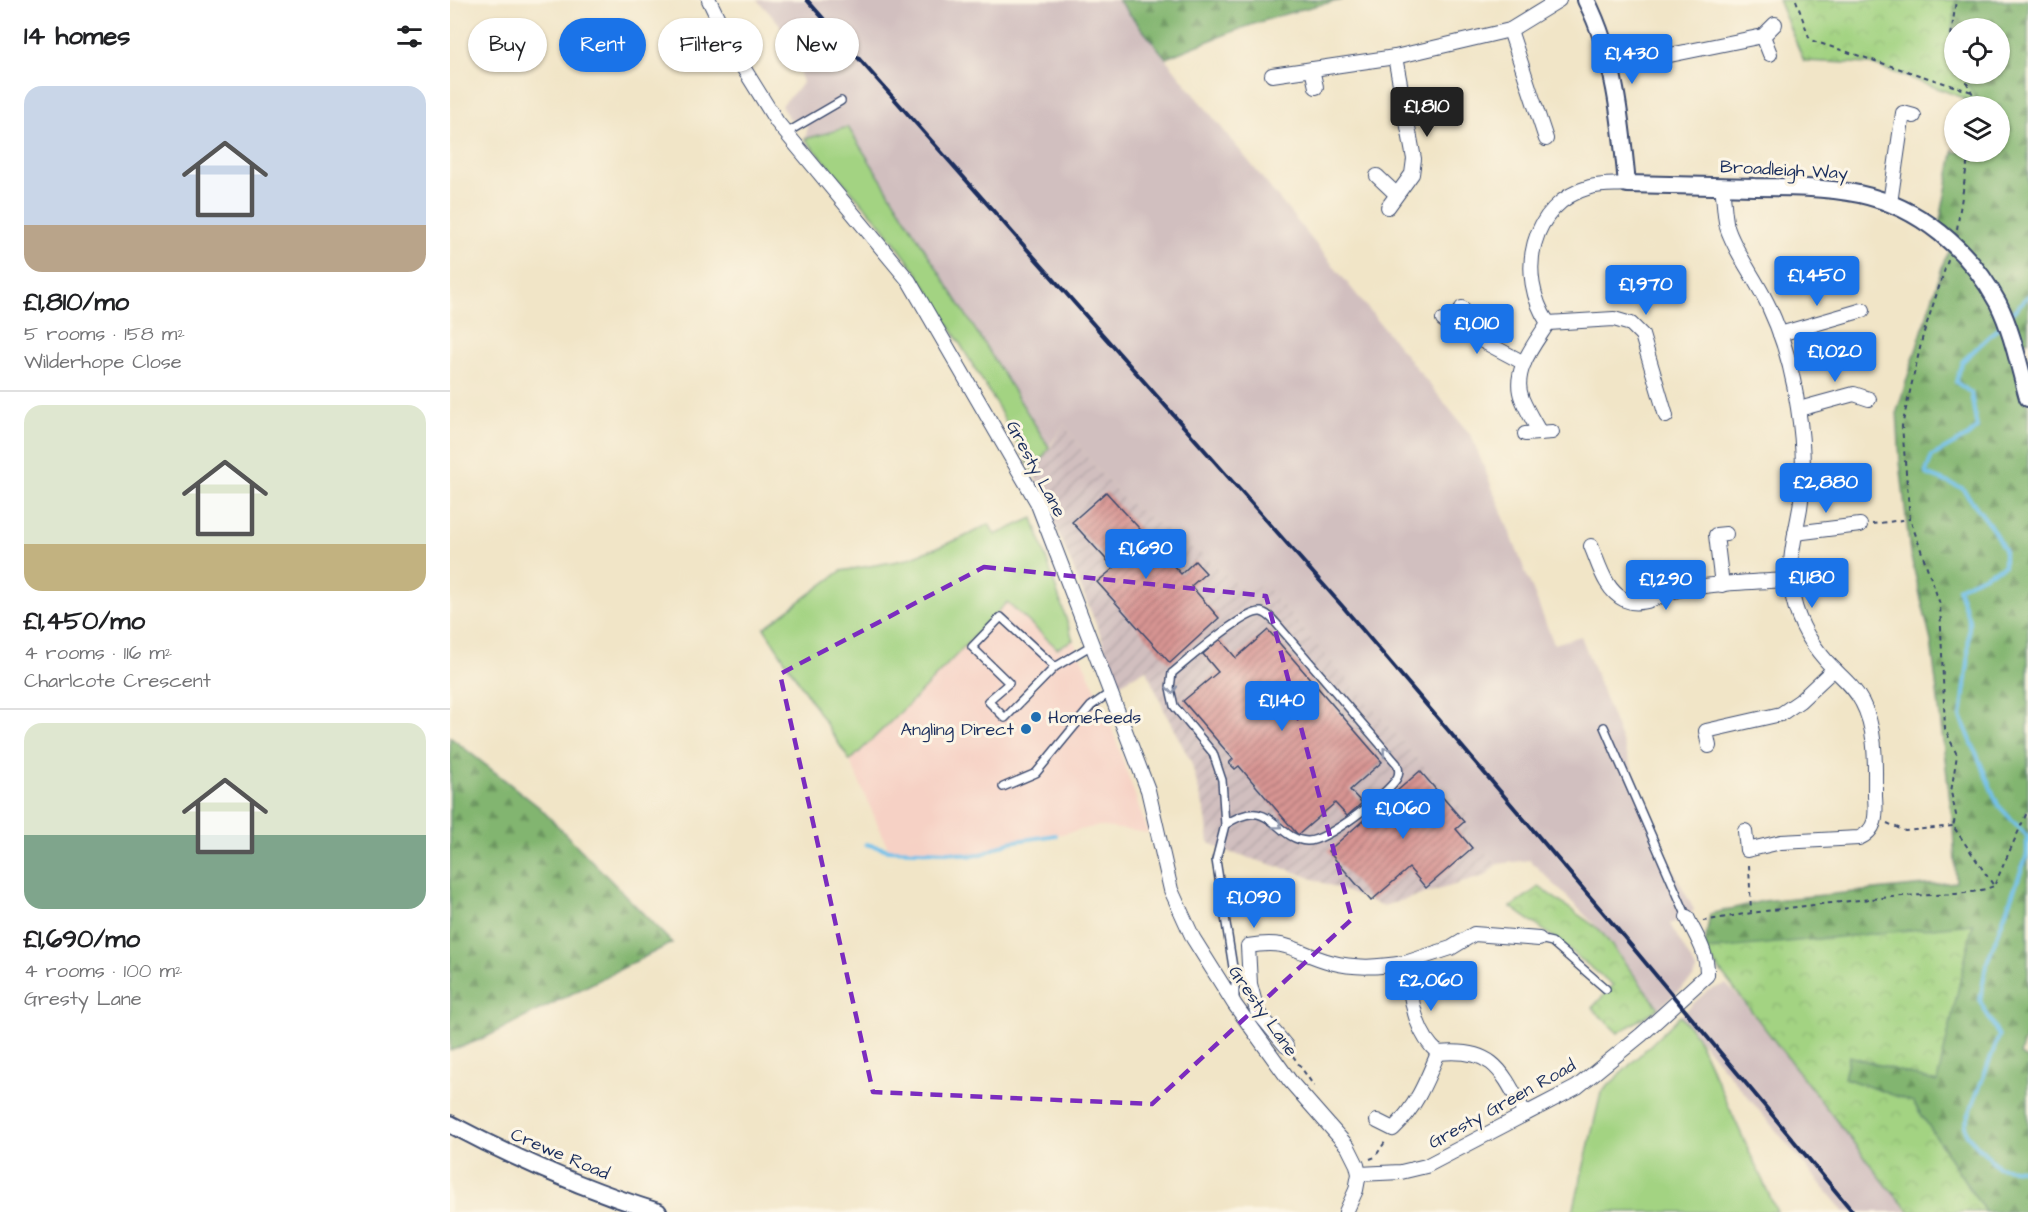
<!DOCTYPE html>
<meta charset="utf-8">
<style>
body{margin:0;font-family:"Architects Daughter",sans-serif;background:#f6f6f6;color:#202124;height:100vh;display:flex;flex-direction:column;font-size:22px;white-space:nowrap}
*{box-sizing:border-box;margin:0}
p{font-size:20px;color:#757577}
.icon{flex:none;width:33px;height:33px;fill:none;stroke:currentColor;stroke-width:2;stroke-linecap:round;stroke-linejoin:round}
.map{position:relative;flex:1;overflow:hidden}
.side{display:flex;flex-direction:column;background:#fff;width:450px}
.side>*{flex:none}
.guide{position:absolute;left:18px;top:18px;width:570px;height:54px;display:flex;gap:12px}
.buttons{position:absolute;left:1494px;top:18px;display:grid;gap:12px}
.buttons a{display:grid;place-items:center;width:66px;height:66px;border-radius:50%;background:#fff;box-shadow:0 2px 4px #0004;font-size:30px}
.price{position:absolute;translate:-50% -51px;padding:0 14px;border-radius:6px;background:#1a73e8;color:#fff;font-size:20px;line-height:39px;filter:drop-shadow(0 2px 3px #0008)}
.price::after{content:'';position:absolute;left:50%;top:36px;width:18px;height:14px;margin-left:-9px;background:inherit;clip-path:polygon(0 0,100% 0,50% 100%)}
.price.active{background:#222;color:#fff}
ul{padding:0;list-style:none}
li{display:grid;align-content:center;gap:12px;height:318px;padding:0 24px}
li+li{border-top:2px solid #e0e0e0}
li span{display:grid;place-items:center;height:186px;border-radius:18px;color:#555}
li>.icon{margin-inline-start:auto}
span .icon{width:108px;height:108px;fill:#fffc;stroke-width:1}
li b{font-size:26px}
h2{display:flex;justify-content:space-between;align-items:center;height:72px;padding:0 24px;font-size:26px}
.chip{padding:0 21px;border-radius:27px;background:#fff;box-shadow:0 2px 4px #0004;font-size:21px;line-height:54px}
.chip.active{background:#1a73e8;color:#fff}
main{display:flex;flex:1;min-height:0}
.map>svg:first-child{display:block}
</style>
<main>
<section class="side">
<h2>14 homes<svg class="icon" aria-label="filters" viewBox="0 0 24 24"><path d="M4 7h16M4 17h16"/><circle cx="9" cy="7" r="2"/><circle cx="15" cy="17" r="2"/></svg></h2>
<ul>
<li><span style="background:linear-gradient(#c9d6e8 75%,#b9a48a 0)"><svg class="icon" aria-label="home" viewBox="0 0 24 24"><path d="M3 11l9-7 9 7M6 9v11h12V9"/></svg></span><div><b>£1,810/mo</b><p>5 rooms · 158 m²</p><p>Wilderhope Close</p></div></li>
<li><span style="background:linear-gradient(#dfe7d0 75%,#c2b280 0)"><svg class="icon" aria-label="home" viewBox="0 0 24 24"><path d="M3 11l9-7 9 7M6 9v11h12V9"/></svg></span><div><b>£1,450/mo</b><p>4 rooms · 116 m²</p><p>Charlcote Crescent</p></div></li>
<li><span style="background:linear-gradient(#dfe7d0 60%,#7fa58c 0)"><svg class="icon" aria-label="home" viewBox="0 0 24 24"><path d="M3 11l9-7 9 7M6 9v11h12V9"/></svg></span><div><b>£1,690/mo</b><p>4 rooms · 100 m²</p><p>Gresty Lane</p></div></li>
</ul>
</section>
<div class="map">
<svg width="1578" height="1212" viewBox="0 0 1578 1212">
<defs>
<pattern id="industrial-furrows" width="10" height="10" patternUnits="userSpaceOnUse" patternTransform="scale(1.5)"><rect width="10" height="10" fill="#d1bfbf"/><path d="M-1 1l2-2M0 10L10 0M9 11l2-2" fill="none" stroke="#b3a4a7"/></pattern>
<pattern id="forest-firs" width="22" height="20" patternUnits="userSpaceOnUse" patternTransform="scale(1.5)"><rect width="22" height="20" fill="#82b570"/><path d="M5 1l3.5 6h-7zM16 11l3.5 6h-7z" fill="#6a945f"/></pattern>
<pattern id="park-crowns" width="20" height="18" patternUnits="userSpaceOnUse" patternTransform="scale(1.5)"><rect width="20" height="18" fill="#a3d382"/><path d="M2 6a3 3 0 1 1 6 0M12 15a3 3 0 1 1 6 0" fill="none" stroke="#8cb573"/></pattern>
<pattern id="building-hatch" width="6" height="6" patternUnits="userSpaceOnUse" patternTransform="scale(1.5)"><rect width="6" height="6" fill="#d79492"/><path d="M-1 1l2-2M0 6l6-6M5 7l2-2" fill="none" stroke="#ae797a"/></pattern>
</defs>
<rect width="100%" height="100%" fill="#fcf5e5"/>
<filter id="ink" filterUnits="userSpaceOnUse"><feTurbulence type="fractalNoise" baseFrequency=".0167" numOctaves="2"/><feDisplacementMap in="SourceGraphic" scale="12" xChannelSelector="R" yChannelSelector="G"/><feConvolveMatrix kernelMatrix="1 2 1 2 8 2 1 2 1" color-interpolation-filters="sRGB"/></filter>
<filter id="wash" filterUnits="userSpaceOnUse"><feTurbulence type="fractalNoise" baseFrequency=".008" numOctaves="4" result="noise"/><feDisplacementMap in="SourceGraphic" scale="24" xChannelSelector="R" yChannelSelector="G"/><feGaussianBlur stdDeviation="1.35" result="paint"/><feColorMatrix in="noise" values="0 0 0 0 0 0 0 0 0 0 0 0 0 0 0 0 0 1.4 0 .05"/><feComposite in="paint" operator="in"/></filter>
<g filter="url(#wash)">
<rect width="100%" height="100%" fill="#f1e5c7"/>
<!-- built -->
<path fill="#f6d1c5" d="M557,601L607,648L623,640L658,717L698,833L648,826L606,835L559,842L535,853L522,856L500,852L439,850L400,761L467,696Z"/>
<!-- industrial -->
<path fill="url(#industrial-furrows)" d="M614,424L641,462L673,498L763,562L798,594L813,583L1022,820L1014,835L1048,864L1035,876L933,906L840,870L778,852L759,843L756,817L741,762L717,716L696,669L666,686L651,636L584,474Z"/>
<!-- railway -->
<g fill="#d1bfbf">
<path d="M307,0H668L1022,437L1104,644L1131,636L1218,860L1244,910L1237,917L1220,924L1247,971L1244,977L1209,1008L1150,930L1080,860L1048,864L1014,835L1022,820L813,583L798,594L763,562L673,498L641,462L614,424L599,447L398,127L355,139L358,127L350,120H340L331,106L353,83L343,51L327,21Z"/>
<path d="M1276,984L1288,996L1458,1212H1394L1230,1016L1257,991Z"/>
</g>
<!-- green -->
<g fill="#a3d382" stroke="#5f8170" stroke-width="1.5">
<path d="M398,127L599,447L584,474L544,400L468,274L430,223L355,139Z"/>
<path d="M583,518L623,640L607,648L557,602L467,696L400,761L314,628L391,571L454,560L512,538L539,524L545,535Z"/>
<path d="M1230,1016L1246,1035L1327,1212H1123L1151,1093Z"/>
</g>
<!-- forest -->
<g fill="url(#forest-firs)" stroke="#4e7267" stroke-width="1.5">
<path d="M668,0H893C831,11 773,35 716,58Z"/>
<path d="M1506,0H1578V341L1562,340L1578,399V809L1576,813L1578,816V1029L1570,1055L1578,1059V1212H1535L1463,1102L1394,1078L1399,1056L1254,950L1260,914L1313,901L1506,882L1503,826L1481,641L1460,553L1450,461L1447,411L1494,261L1503,245L1488,231L1504,148V152H1550V106H1513L1514,98L1506,74H1550V28H1504V68L1499,51Z"/>
<path d="M0,737L89,807L222,943L32,1039L0,1051Z"/>
</g>
<!-- park -->
<g fill="url(#park-crowns)" stroke="#5f8170" stroke-width="1.5">
<path d="M1328,0H1506L1499,51L1504,61V74H1512L1526,100L1514,98L1421,64L1354,61Z"/>
<path d="M1089,887L1150,930L1209,1008L1168,1033L1142,1008L1163,985L1099,934L1061,907Z"/>
<path d="M1523,924L1487,1082L1399,1056L1394,1078L1463,1102L1535,1212H1460L1437,1186L1254,950Z"/>
</g>
<g fill="none" stroke-linecap="round" stroke-linejoin="round">
<!-- stream -->
<g stroke="#70c0eb" stroke-width="4">
<path d="M1559,316L1578,296"/>
<path d="M1552,324L1512,362L1506,382L1521,393L1527,428L1518,436L1482,456L1476,472V474L1512,488L1540,525L1554,549V566L1508,588L1519,620L1518,663L1511,717L1548,805L1577,836V855L1536,965L1530,1001L1549,1036L1515,1125L1517,1135L1548,1167L1578,1171"/>
<path d="M416,844L439,850L500,852L522,856L535,853L559,842L606,835"/>
<path d="M1577,1212L1578,1189"/>
</g>
</g>
<g id="blocks">
<!-- building -->
<g fill="url(#building-hatch)">
<path d="M656,492L731,574L745,561L756,573L741,586L769,618L720,663L647,582L664,568L622,522Z"/>
<path d="M818,630L932,762L900,790L912,803L897,816L885,803L848,835L789,766L785,769L779,763L783,759L733,701L768,672L753,654L770,639L786,658Z"/>
<path d="M970,771L1014,822L1006,829L1022,848L976,888L959,868L921,901L878,851Z"/>
</g>
</g>
</g>
<g filter="url(#ink)">
<use href="#blocks" fill-opacity="0" stroke="#3b4a6e" stroke-width="1.5"/>
<g fill="none" stroke-linecap="round" stroke-linejoin="round">
<!-- service casing -->
<g stroke="#3b4a6e" stroke-width="10">
<g id="service">
<path d="M336,133L391,101"/>
<path d="M605,667L551,617L522,647L559,683L538,701L555,718L605,667L642,645"/>
<path d="M1154,727L1237,917"/>
<path d="M553,787L586,773L641,706L661,692"/>
<path d="M775,825C821,793 824,839 857,841C876,842 938,794 947,778C950,773 949,769 947,764L826,623C822,619 818,613 811,612C794,610 737,661 722,673L720,688L724,706L763,753L772,780L775,825L766,860L785,980V1000"/>
<path d="M1089,939L1102,942L1156,989"/>
</g>
</g>
<!-- minor casing -->
<g stroke="#3b4a6e" stroke-width="16">
<g id="minor">
<path d="M259,0L286,56L327,122L459,281L587,502L698,790L721,890L743,938L785,1005L840,1081L898,1147L907,1165L909,1174L906,1190L896,1212"/>
<path d="M1060,30L1096,139"/>
<path d="M1313,36L1320,54"/>
<path d="M1161,67L1313,36L1325,24"/>
<path d="M862,69L866,87"/>
<path d="M822,75L945,57L1060,30L1109,0"/>
<path d="M927,176L946,194"/>
<path d="M1272,186C1274,199 1274,214 1277,227C1284,251 1308,282 1319,307C1334,339 1343,373 1348,408C1353,440 1355,475 1350,508C1345,537 1336,568 1343,598C1349,625 1363,648 1383,668C1394,679 1405,688 1412,702C1427,730 1425,765 1425,796C1426,813 1428,830 1409,838L1331,842L1297,850L1295,831"/>
<path d="M1440,203L1453,113L1464,116"/>
<path d="M938,207L962,174L964,159L945,57"/>
<path d="M993,320L1074,363"/>
<path d="M1098,323L1164,319L1181,324L1192,335L1216,416"/>
<path d="M1005,326L1012,308"/>
<path d="M1330,334L1413,310"/>
<path d="M1349,409L1404,394L1419,399"/>
<path d="M1090,433C1084,422 1077,411 1072,399C1061,372 1084,345 1098,323C1066,275 1080,204 1140,187C1152,184 1165,185 1177,184"/>
<path d="M1075,434L1102,432"/>
<path d="M1345,533L1410,525"/>
<path d="M1141,546C1149,564 1155,591 1175,600C1193,608 1211,594 1228,590C1265,583 1303,582 1340,580"/>
<path d="M1272,585L1266,535L1276,534"/>
<path d="M1259,746L1256,731L1331,714L1350,701L1384,669"/>
<path d="M836,1046L807,1011L800,984L798,946C840,939 844,952 880,962C906,969 929,967 955,963"/>
<path d="M1075,1114C1052,1071 1044,1047 988,1053C962,1030 962,995 955,963L1001,948L1024,934L1089,939"/>
<path d="M927,1121L943,1129C966,1107 976,1082 988,1053"/>
<path d="M909,1174L951,1172L976,1166L1127,1087L1191,1035L1257,975C1258,952 1246,937 1237,917"/>
</g>
</g>
<!-- tertiary casing -->
<g stroke="#3b4a6e" stroke-width="20">
<g id="tertiary">
<path d="M1136,0C1165,57 1171,121 1177,184C1220,185 1262,186 1305,187C1339,187 1375,187 1409,194C1470,207 1519,249 1548,303C1563,333 1569,367 1578,398"/>
<path d="M0,1124C68,1160 134,1189 208,1212"/>
</g>
</g>
<!-- path -->
<g stroke="#3b4a6e" stroke-width="2" stroke-dasharray="4.5 4.5" stroke-linecap="butt">
<path d="M1346,0L1360,40L1522,92"/>
<path d="M1504,61L1499,51L1506,0"/>
<path d="M1512,74L1526,100L1525,106"/>
<path d="M1507,229L1519,152"/>
<path d="M1498,260L1473,335L1452,426L1460,519L1490,604L1495,729L1507,755L1501,792L1506,815L1503,826L1544,886L1578,810"/>
<path d="M1422,524L1460,519"/>
<path d="M1437,823L1455,831L1503,826"/>
<path d="M1299,865L1301,912"/>
<path d="M1253,921C1319,909 1386,902 1453,896C1483,894 1516,897 1544,886"/>
<path d="M843,1056L864,1086"/>
<path d="M920,1159L925,1157L935,1142"/>
</g>
<!-- service -->
<use href="#service" stroke="#fff" stroke-width="7"/>
<!-- minor -->
<use href="#minor" stroke="#fff" stroke-width="14"/>
<!-- tertiary -->
<use href="#tertiary" stroke="#fff" stroke-width="16"/>
<!-- rail -->
<path stroke="#1b2f5e" stroke-width="4" d="M357,0L894,608L1169,931L1403,1212"/>
</g>
<!-- one-way arrows -->
<defs><path id="oneway-chevron" d="M-2-3.5L2.5 0L-2 3.5" fill="none" stroke-width="1.6" stroke-linecap="round" stroke-linejoin="round" transform="scale(1.5)"/></defs>
<g stroke="#8d97ae">
<use href="#oneway-chevron" transform="translate(722 690) rotate(85)"/>
<use href="#oneway-chevron" transform="translate(936 751) rotate(-131)"/>
<use href="#oneway-chevron" transform="translate(828 825) rotate(37)"/>
</g>
</g>
<!-- marked area -->
<path fill="none" stroke="#7b2cbf" stroke-width="4.5" stroke-dasharray="12 8" stroke-linejoin="round" d="M534,567L816,596L902,919L702,1104L423,1092L330,674Z"/>
<!-- markers -->
<g fill="#1f6fb2" stroke="#fcf5e5" stroke-width="2">
<circle cx="586" cy="717" r="6"/>
<circle cx="576" cy="729" r="6"/>
</g>
<g text-anchor="middle" dominant-baseline="central" stroke-width="6" stroke-linejoin="round" paint-order="stroke">
<!-- street labels -->
<g font-size="18" fill="#1b2f5e" stroke="#fcf5e5">
<text transform="translate(1334 170) rotate(3)">Broadleigh Way</text>
<text transform="translate(586 469) rotate(62)">Gresty Lane</text>
<text transform="translate(813 1011) rotate(55)">Gresty Lane</text>
<text transform="translate(1052 1104) rotate(-29)">Gresty Green Road</text>
<text transform="translate(110 1154) rotate(23)">Crewe Road</text>
</g>
<!-- poi labels -->
<g font-size="18" fill="#1b2f5e" stroke="#fcf5e5" text-anchor="start">
<text x="598" y="717">Homefeeds</text>
<text x="564" y="729" text-anchor="end">Angling Direct</text>
</g>
</g>
</svg>
<div class="buttons">
<a><svg class="icon" aria-label="locate" viewBox="0 0 24 24"><circle cx="12" cy="12" r="6"/><path d="M12 2v4M12 18v4M2 12h4M18 12h4"/></svg></a>
<a><svg class="icon" aria-label="layers" viewBox="0 0 24 24"><path d="M12 4l9 5-9 5-9-5zM3 14l9 5 9-5"/></svg></a>
</div>
<b class="price" style="left:1182px;top:85px">£1,430</b>
<b class="price active" style="left:977px;top:138px">£1,810</b>
<b class="price" style="left:1367px;top:307px">£1,450</b>
<b class="price" style="left:1196px;top:316px">£1,970</b>
<b class="price" style="left:1027px;top:355px">£1,010</b>
<b class="price" style="left:1385px;top:383px">£1,020</b>
<b class="price" style="left:1376px;top:514px">£2,880</b>
<b class="price" style="left:696px;top:580px">£1,690</b>
<b class="price" style="left:1362px;top:609px">£1,180</b>
<b class="price" style="left:1216px;top:611px">£1,290</b>
<b class="price" style="left:832px;top:732px">£1,140</b>
<b class="price" style="left:953px;top:840px">£1,060</b>
<b class="price" style="left:804px;top:929px">£1,090</b>
<b class="price" style="left:981px;top:1012px">£2,060</b>
<div class="guide">
<a class="chip">Buy</a>
<a class="chip active">Rent</a>
<a class="chip">Filters</a>
<a class="chip">New</a>
</div>
</div>
</main>
